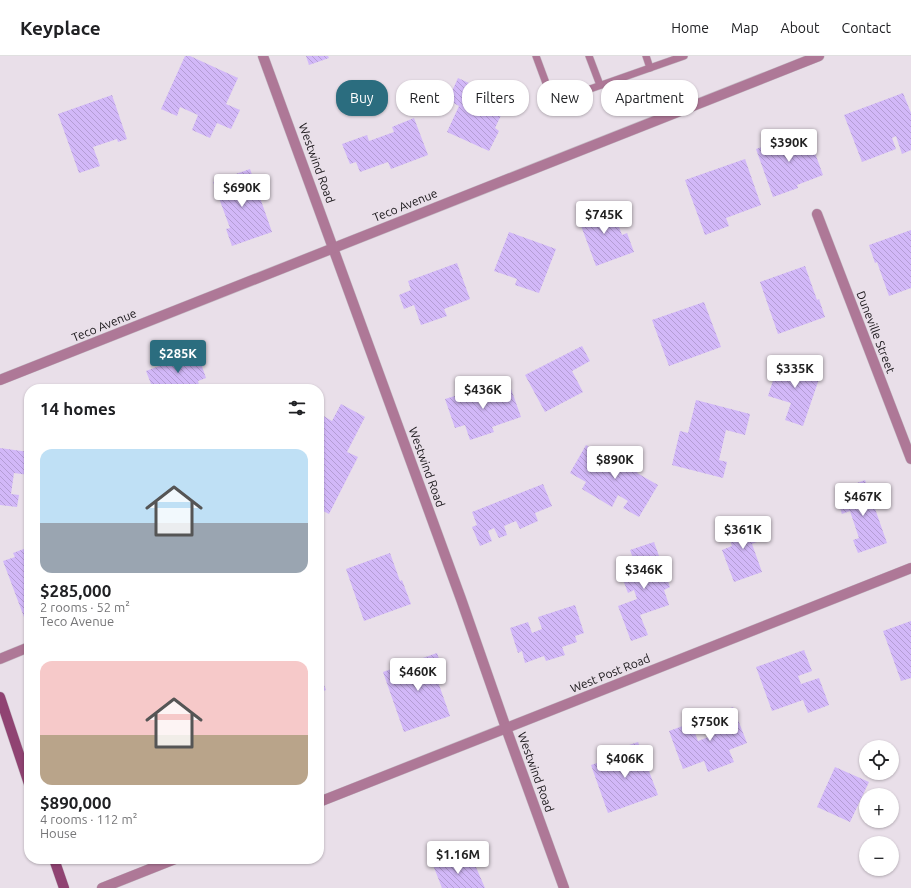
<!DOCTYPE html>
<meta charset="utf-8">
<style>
body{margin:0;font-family:Ubuntu,sans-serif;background:#f2f2f2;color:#202124;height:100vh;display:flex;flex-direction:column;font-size:15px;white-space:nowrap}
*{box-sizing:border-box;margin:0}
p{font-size:13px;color:#757577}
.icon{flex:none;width:22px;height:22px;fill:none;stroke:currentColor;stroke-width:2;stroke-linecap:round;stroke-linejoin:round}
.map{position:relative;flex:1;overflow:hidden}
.panel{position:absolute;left:24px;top:328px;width:300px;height:480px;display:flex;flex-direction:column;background:#fff;border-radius:16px;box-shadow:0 1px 3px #0004}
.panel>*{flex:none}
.banner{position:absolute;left:336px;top:24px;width:380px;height:36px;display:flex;gap:8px}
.tools{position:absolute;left:859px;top:684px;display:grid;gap:8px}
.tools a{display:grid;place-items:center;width:40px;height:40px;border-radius:50%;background:#fff;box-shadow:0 1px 3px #0004;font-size:20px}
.price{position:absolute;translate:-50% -34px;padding:0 9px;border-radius:4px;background:#fff;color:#222;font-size:13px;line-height:26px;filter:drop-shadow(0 1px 2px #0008)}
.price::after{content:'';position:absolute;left:50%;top:24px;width:12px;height:9px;margin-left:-6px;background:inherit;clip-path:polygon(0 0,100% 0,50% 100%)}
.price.active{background:#2b6d7f;color:#fff}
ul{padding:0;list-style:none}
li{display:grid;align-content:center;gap:8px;height:212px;padding:0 16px}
li span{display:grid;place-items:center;height:124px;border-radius:12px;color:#555}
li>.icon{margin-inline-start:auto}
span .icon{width:72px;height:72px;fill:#fffc;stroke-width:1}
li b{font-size:17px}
h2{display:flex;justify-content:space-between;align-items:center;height:48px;padding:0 16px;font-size:17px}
.pill{padding:0 14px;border-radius:16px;background:#fff;box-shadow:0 1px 3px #0004;font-size:14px;line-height:36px}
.pill.active{background:#2b6d7f;color:#fff}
header{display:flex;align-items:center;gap:24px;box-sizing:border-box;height:56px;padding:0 20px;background:#fff;border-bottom:1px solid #e0e0e0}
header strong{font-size:19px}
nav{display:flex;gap:22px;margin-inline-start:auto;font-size:14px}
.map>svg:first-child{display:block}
</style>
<header>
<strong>Keyplace</strong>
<nav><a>Home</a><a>Map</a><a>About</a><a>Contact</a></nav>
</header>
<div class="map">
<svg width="911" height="832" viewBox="0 0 911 832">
<defs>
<pattern id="building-back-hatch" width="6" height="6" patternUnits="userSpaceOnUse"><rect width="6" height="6" fill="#d2b8f8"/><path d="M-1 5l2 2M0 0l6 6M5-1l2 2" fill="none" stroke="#b49dd4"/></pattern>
</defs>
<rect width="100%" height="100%" fill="#e9dfe9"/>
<!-- building -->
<g fill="url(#building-back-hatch)">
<path d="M185,0H190L238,22L226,48L240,54L231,73L217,67L210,82L192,74L198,59L180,51L177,60L161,53Z"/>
<path d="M306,0H328L329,2L309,9Z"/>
<path d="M458,22L480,32L476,40L504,53L495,72L499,75L489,95L447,76L459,50L448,44Z"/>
<path d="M903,37L911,57V94L902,98L896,80L892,82L896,93L862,106L844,59Z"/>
<path d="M112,39L127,83L118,86L117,83L93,91L100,110L79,117L58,58Z"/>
<path d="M414,62L428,99L391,113L388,106L360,116L356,106L350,108L342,88L367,79L369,85L394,76L392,71Z"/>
<path d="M807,75L823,119L797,129L798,132L773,141L756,93Z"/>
<path d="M745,103L761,149L726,162L729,170L705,179L685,124Z"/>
<path d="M250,113L272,176L232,190L226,173L230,172L213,126Z"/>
<path d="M610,147L622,179L627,177L634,196L596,210L577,159Z"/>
<path d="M911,174V232L889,240L877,206L875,207L869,189Z"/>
<path d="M509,176L556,193L539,237L515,229L517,223L494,215Z"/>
<path d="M457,207L470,243L444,253L447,260L421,269L414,249L404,253L399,239L411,234L408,225Z"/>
<path d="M805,210L817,244L819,243L825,261L778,278L760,226Z"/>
<path d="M704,246L721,291L669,310L652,264Z"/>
<path d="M582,290L590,305L572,315L583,336L545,356L525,319Z"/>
<path d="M197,296L206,322L198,325L200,333H153L146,315Z"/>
<path d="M780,303L821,317L803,370L785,364L791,347L768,340Z"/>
<path d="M509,327L521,361L492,371L494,376L470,384L465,369L455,372L445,343L468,336L469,341Z"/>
<path d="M696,344L750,358L745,379L726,374L719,404L727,406L723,422L672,409L680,375L688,377Z"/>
<path d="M341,348L365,361L347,396L358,401L329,458L319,453V366L322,359L332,365Z"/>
<path d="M586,389L602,398L599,403L613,411L623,394L643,406L637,417L658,429L639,461L623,452L628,445L618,439L612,451L582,433L586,426L570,417Z"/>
<path d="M0,392L29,396V419L14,417L11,438L19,439L17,451L0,449Z"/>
<path d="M865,424L887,487L858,497L853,484L859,482L850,455L842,458L837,443L848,439L846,431Z"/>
<path d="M543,428L552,450L535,457L538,465L520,473L516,465L504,470L507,479L499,482L494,472L488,475L492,485L480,490L472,471L477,469L472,456Z"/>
<path d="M756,462L764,483L752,488L762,516L734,526L722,494L732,490L726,473Z"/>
<path d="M654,486L670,531L664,534L669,549L640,559L648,579L631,585L618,550L637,543L634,534L628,537L622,521L638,516L630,494Z"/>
<path d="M29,491V568L27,569L3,505L15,501L13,497Z"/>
<path d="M390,497L400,525L402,524L411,548L364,565L346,513Z"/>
<path d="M575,549L584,577L575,580L577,586L562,591L565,599L546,605L544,600L525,607L522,595L518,597L510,572L528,566L532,577L542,573L538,561Z"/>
<path d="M911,565V622L901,625L883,575Z"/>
<path d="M804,594L812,615L798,620L801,628L819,622L829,649L808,657L803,644L772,655L756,611Z"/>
<path d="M437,597L445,621L437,623L450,660L404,676L383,616Z"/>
<path d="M319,616L326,634L319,637Z"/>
<path d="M733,651L747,687L729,694L734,706L708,716L704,705L683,713L669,675L691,667L698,685L718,677L712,659Z"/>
<path d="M638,686L658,739L608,757L591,709L609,703L613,714L623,710L617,693Z"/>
<path d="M835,711L869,726L850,766L817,751Z"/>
<path d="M453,801L456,809L472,802L485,832H442L433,809Z"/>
</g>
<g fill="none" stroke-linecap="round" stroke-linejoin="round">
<!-- lane casing -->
<g stroke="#c4bbc4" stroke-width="8">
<g id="lane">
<path d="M536,0L553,46L684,0"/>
<path d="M589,0L600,29"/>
<path d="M646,0L650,12"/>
</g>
</g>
<!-- street casing -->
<g stroke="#c4bbc4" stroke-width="11">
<g id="street">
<path d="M263,0L461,543L506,672L564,832"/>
<path d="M817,158L911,403"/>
<path d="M0,324L819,0"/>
<path d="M0,603L29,591"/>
<path d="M319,746L911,512"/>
<path d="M102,832L175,803"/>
</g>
</g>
<!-- secondary casing -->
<g stroke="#c4bbc4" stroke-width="11">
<g id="secondary">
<path d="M0,641L29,728"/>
<path d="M54,803L64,832"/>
</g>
</g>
<!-- lane -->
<use href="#lane" stroke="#ae7897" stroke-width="7"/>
<!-- street -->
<use href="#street" stroke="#ae7897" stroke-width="10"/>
<!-- secondary -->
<use href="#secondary" stroke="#904372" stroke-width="10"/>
</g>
<g text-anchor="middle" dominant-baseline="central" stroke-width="3" stroke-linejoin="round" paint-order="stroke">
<!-- street labels -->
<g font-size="12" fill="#191619" stroke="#e9dfe9">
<text transform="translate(317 107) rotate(70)">Westwind Road</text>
<text transform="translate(405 149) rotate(-22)">Teco Avenue</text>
<text transform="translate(104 269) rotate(-22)">Teco Avenue</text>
<text transform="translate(876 276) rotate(69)">Duneville Street</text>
<text transform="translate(427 411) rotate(70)">Westwind Road</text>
<text transform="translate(610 617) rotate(-22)">West Post Road</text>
<text transform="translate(536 716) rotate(70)">Westwind Road</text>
</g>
</g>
</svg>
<div class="tools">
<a><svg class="icon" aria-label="locate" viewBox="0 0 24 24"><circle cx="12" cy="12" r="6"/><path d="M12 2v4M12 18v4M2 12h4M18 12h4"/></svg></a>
<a>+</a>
<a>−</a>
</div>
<b class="price" style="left:789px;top:107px">$390K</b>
<b class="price" style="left:242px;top:152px">$690K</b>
<b class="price" style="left:604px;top:179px">$745K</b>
<b class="price active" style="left:178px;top:318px">$285K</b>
<b class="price" style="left:795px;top:333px">$335K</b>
<b class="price" style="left:483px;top:354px">$436K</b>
<b class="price" style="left:615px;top:424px">$890K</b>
<b class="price" style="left:863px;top:461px">$467K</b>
<b class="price" style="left:743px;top:494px">$361K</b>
<b class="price" style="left:644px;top:534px">$346K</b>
<b class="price" style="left:418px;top:636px">$460K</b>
<b class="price" style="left:710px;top:686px">$750K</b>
<b class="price" style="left:625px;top:723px">$406K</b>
<b class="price" style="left:458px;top:819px">$1.16M</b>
<div class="banner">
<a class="pill active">Buy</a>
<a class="pill">Rent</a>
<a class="pill">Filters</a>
<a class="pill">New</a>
<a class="pill">Apartment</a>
</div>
<section class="panel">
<h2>14 homes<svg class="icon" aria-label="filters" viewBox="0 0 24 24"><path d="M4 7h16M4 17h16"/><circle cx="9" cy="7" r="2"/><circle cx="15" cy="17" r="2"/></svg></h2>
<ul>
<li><span style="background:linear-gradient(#bfe0f5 60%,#9aa5b1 0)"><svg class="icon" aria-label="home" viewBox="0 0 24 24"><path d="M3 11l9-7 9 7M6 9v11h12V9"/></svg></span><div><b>$285,000</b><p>2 rooms · 52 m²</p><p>Teco Avenue</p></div></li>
<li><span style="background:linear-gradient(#f6c9c9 60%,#b9a48a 0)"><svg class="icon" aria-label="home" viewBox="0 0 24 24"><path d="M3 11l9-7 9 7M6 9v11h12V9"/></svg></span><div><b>$890,000</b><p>4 rooms · 112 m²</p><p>House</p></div></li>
</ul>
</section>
</div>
